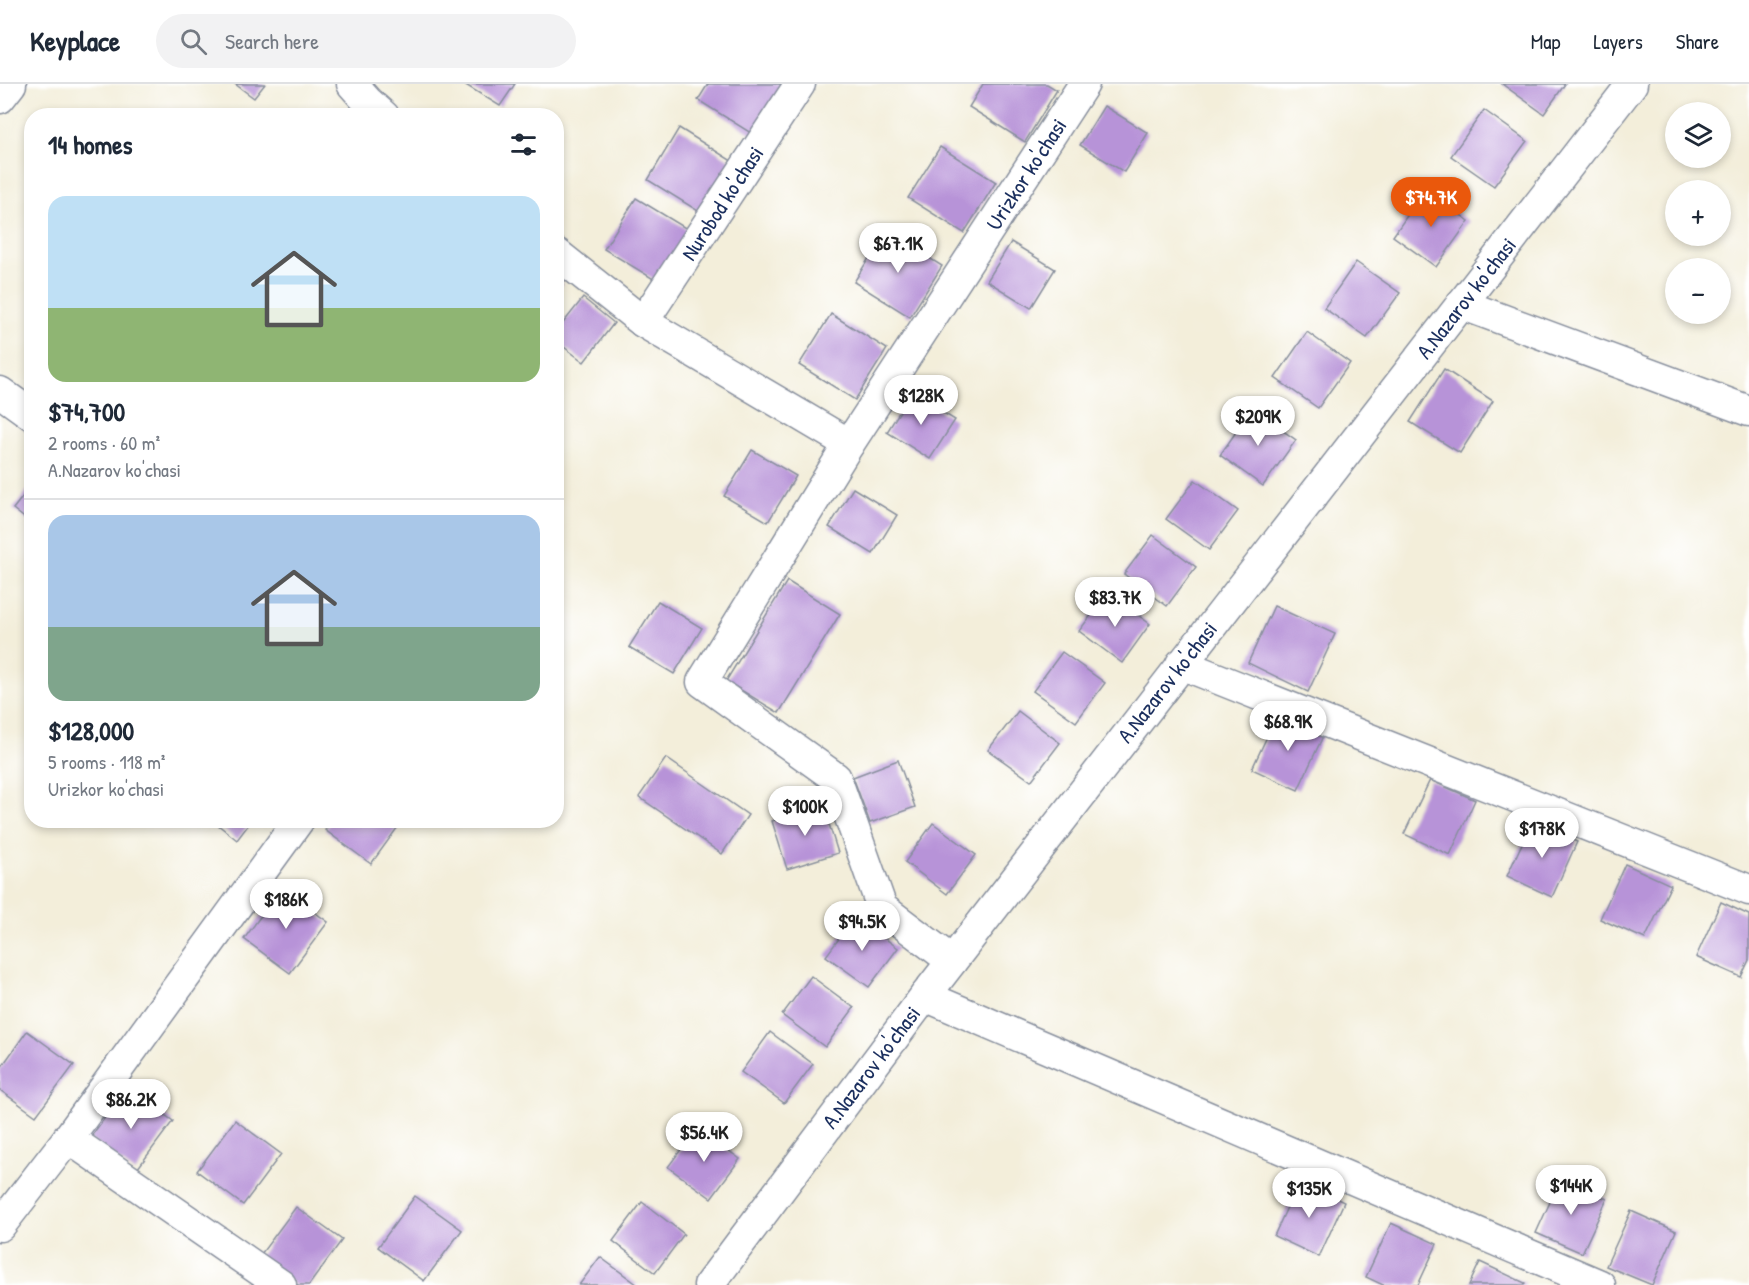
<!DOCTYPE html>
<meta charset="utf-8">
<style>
body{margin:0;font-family:"Patrick Hand",sans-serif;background:#f2f2f3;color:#1f2937;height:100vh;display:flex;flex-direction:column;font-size:22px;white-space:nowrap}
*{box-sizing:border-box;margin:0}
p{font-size:20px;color:#747a83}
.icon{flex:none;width:33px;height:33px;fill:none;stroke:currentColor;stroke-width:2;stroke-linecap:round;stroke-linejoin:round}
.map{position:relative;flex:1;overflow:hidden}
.side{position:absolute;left:24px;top:24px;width:540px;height:720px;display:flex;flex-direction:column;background:#fff;border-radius:24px;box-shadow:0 3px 9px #0003}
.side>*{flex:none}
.fabs{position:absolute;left:1665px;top:18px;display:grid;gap:12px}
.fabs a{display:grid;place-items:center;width:66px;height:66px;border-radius:50%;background:#fff;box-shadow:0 3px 9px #0003;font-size:30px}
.price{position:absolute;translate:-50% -51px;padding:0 14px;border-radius:21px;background:#fff;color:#222;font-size:20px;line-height:39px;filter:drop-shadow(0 2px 3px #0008)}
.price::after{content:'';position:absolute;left:50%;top:36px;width:18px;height:14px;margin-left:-9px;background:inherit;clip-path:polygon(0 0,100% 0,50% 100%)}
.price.active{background:#ea580c;color:#fff}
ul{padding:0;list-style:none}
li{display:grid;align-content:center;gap:12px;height:318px;padding:0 24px}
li+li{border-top:2px solid #e0e1e3}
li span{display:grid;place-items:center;height:186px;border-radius:18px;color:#555}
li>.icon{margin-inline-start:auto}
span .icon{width:108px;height:108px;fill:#fffc;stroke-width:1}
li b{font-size:26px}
h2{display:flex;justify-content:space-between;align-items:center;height:72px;padding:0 24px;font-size:26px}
header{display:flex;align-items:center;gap:36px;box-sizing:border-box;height:84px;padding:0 30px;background:#fff;border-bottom:2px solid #e0e1e3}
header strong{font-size:28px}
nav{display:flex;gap:33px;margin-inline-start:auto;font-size:21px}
.search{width:420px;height:54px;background:#f2f2f3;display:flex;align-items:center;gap:15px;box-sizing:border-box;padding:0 21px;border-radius:33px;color:#747a83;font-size:22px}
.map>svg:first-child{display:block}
</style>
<header>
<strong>Keyplace</strong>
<div class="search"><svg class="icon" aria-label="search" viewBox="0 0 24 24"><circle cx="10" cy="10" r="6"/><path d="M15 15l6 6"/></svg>Search here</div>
<nav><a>Map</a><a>Layers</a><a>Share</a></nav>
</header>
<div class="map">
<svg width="1749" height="1201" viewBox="0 0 1749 1201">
<rect width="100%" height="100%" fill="#fff"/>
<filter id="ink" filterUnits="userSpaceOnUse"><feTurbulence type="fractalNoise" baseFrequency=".0167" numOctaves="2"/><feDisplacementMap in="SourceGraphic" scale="12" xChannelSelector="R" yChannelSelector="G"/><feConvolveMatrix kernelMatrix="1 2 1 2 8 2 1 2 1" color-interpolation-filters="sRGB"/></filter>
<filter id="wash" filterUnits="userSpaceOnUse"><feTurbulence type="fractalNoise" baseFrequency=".008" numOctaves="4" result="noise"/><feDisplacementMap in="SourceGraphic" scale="24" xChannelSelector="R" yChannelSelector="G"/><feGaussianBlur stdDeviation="1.35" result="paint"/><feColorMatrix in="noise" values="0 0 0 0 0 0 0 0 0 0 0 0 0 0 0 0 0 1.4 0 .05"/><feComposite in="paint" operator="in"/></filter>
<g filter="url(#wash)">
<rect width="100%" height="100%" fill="#f3eeda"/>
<g id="blocks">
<!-- building -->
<g fill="#b793d8">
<path d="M235,0H265L254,14Z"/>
<path d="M464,0H515L500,22Z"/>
<path d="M708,0H786L754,51L698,16Z"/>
<path d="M983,0H1047L1057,6L1025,58L969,23Z"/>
<path d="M1502,0H1565L1544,30Z"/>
<path d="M1104,22L1148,49L1124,88L1080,61Z"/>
<path d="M1484,26L1527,57L1494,102L1451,72Z"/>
<path d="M679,44L735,79L703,130L648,96Z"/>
<path d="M940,63L996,98L964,149L908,114Z"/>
<path d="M1425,106L1469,137L1436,183L1393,152Z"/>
<path d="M636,114L692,148L660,199L604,165Z"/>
<path d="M886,147L942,182L910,233L854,198Z"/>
<path d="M1011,158L1055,185L1031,224L987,197Z"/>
<path d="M1356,178L1400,209L1367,254L1324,224Z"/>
<path d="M556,195L563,200L556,209Z"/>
<path d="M583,214L614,239L584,278L556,257V248Z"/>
<path d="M831,230L887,265L855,316L799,281Z"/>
<path d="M1307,248L1350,279L1318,324L1275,294Z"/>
<path d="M1444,285L1493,317L1460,369L1410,338Z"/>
<path d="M911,309L955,336L930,375L887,348Z"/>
<path d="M1252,325L1296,356L1263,402L1220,371Z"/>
<path d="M752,366L796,392L768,438L724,412Z"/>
<path d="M1195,396L1238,427L1209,466L1166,435Z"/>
<path d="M32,401V440L13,425Z"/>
<path d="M853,404L897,431L873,470L829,443Z"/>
<path d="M1153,451L1196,483L1167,522L1124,490Z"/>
<path d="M787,497L840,530L779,629L726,597Z"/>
<path d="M1108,509L1150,540L1122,579L1079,547Z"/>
<path d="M658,517L702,544L674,590L629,563Z"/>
<path d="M1274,522L1335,550L1308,608L1248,579Z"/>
<path d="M1062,568L1105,599L1076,638L1033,607Z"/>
<path d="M1018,627L1060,659L1031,697L988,666Z"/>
<path d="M1277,631L1323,652L1298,706L1252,685Z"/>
<path d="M666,674L748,731L722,770L639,713Z"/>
<path d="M898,676L915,723L870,739L853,693Z"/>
<path d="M1430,696L1475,716L1450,771L1404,750Z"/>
<path d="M823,721L838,769L787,785L772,737Z"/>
<path d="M212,736H252L237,756Z"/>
<path d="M332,736H403L371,780L325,746Z"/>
<path d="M1532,738L1577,758L1552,813L1507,792Z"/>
<path d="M933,739L976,771L947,810L905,778Z"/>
<path d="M1625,780L1671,801L1645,855L1600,835Z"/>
<path d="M281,804L328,838L290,889L244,855Z"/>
<path d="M1721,818L1749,831V876L1741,893L1696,873Z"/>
<path d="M855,833L898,864L869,903L826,872Z"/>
<path d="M811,892L854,924L825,963L782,931Z"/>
<path d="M27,947L74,981L36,1032L0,1006V985Z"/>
<path d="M770,948L813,980L784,1019L741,988Z"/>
<path d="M127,1004L173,1037L135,1088L89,1055Z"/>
<path d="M235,1036L281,1070L243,1121L197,1087Z"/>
<path d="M697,1044L740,1075L711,1114L668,1083Z"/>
<path d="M1561,1094L1607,1115L1582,1169L1536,1149Z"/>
<path d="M1299,1097L1344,1118L1319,1173L1274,1152Z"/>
<path d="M415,1112L462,1146L424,1197L378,1163Z"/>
<path d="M642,1118L684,1150L655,1189L613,1157Z"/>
<path d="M296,1123L342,1156L309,1201H295L258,1174Z"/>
<path d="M1631,1127L1676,1147L1652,1201L1606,1182Z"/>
<path d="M1391,1139L1437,1160L1418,1201H1383L1366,1193Z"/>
<path d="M600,1173L638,1201H579Z"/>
<path d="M1480,1178L1525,1199L1524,1201H1469Z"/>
</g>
</g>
</g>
<g filter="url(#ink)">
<use href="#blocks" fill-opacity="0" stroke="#878e9c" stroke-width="1.5"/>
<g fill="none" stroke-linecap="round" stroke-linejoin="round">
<!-- street casing -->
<g stroke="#878e9c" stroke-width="33">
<g id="street">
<path d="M352,0L367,17L384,32"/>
<path d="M0,14L11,0"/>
<path d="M556,169L643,238L849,360"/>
<path d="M1461,220L1749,327"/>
<path d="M643,238L800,0"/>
<path d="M0,308L32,331"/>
<path d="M1181,580L1749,806"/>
<path d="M952,877L882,824L836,694L702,598L849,360L1084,0"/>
<path d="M925,912L1600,1201"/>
<path d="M68,1054L281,1201"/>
<path d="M0,1142L68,1054L299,736"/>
<path d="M709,1201L925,912L1632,0"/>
</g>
</g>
<!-- street -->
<use href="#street" stroke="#fff" stroke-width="30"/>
</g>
</g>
<g text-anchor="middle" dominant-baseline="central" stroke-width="5" stroke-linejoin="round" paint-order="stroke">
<!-- street labels -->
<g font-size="22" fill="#1b2f5e" stroke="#fff">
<text transform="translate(1026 90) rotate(-57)">Urizkor ko'chasi</text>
<text transform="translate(722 119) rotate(-57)">Nurobod ko'chasi</text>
<text transform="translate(1466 214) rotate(-52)">A.Nazarov ko'chasi</text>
<text transform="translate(1167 598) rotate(-52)">A.Nazarov ko'chasi</text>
<text transform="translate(871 983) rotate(-53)">A.Nazarov ko'chasi</text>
</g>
</g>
</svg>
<div class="fabs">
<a><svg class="icon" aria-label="layers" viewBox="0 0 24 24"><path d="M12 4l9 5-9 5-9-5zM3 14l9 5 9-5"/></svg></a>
<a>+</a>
<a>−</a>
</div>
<b class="price active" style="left:1431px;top:144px">$74.7K</b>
<b class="price" style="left:898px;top:190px">$67.1K</b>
<b class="price" style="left:921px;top:342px">$128K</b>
<b class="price" style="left:1258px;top:363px">$209K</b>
<b class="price" style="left:1115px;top:544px">$83.7K</b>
<b class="price" style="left:1288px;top:668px">$68.9K</b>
<b class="price" style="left:805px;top:753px">$100K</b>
<b class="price" style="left:1542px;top:775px">$178K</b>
<b class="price" style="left:286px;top:846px">$186K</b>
<b class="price" style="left:862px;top:868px">$94.5K</b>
<b class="price" style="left:131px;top:1046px">$86.2K</b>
<b class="price" style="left:704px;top:1079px">$56.4K</b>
<b class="price" style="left:1571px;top:1132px">$144K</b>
<b class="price" style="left:1309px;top:1135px">$135K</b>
<section class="side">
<h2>14 homes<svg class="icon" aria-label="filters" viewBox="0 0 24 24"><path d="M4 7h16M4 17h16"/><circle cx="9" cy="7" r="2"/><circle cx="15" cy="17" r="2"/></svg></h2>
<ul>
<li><span style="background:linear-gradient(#bfe0f5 60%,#8fb573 0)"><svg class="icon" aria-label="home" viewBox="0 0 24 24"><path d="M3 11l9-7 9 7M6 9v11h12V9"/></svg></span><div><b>$74,700</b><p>2 rooms · 60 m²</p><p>A.Nazarov ko'chasi</p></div></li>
<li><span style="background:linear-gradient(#a9c7e8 60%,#7fa58c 0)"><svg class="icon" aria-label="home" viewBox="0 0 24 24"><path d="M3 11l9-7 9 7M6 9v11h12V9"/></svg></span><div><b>$128,000</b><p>5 rooms · 118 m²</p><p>Urizkor ko'chasi</p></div></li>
</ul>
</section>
</div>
